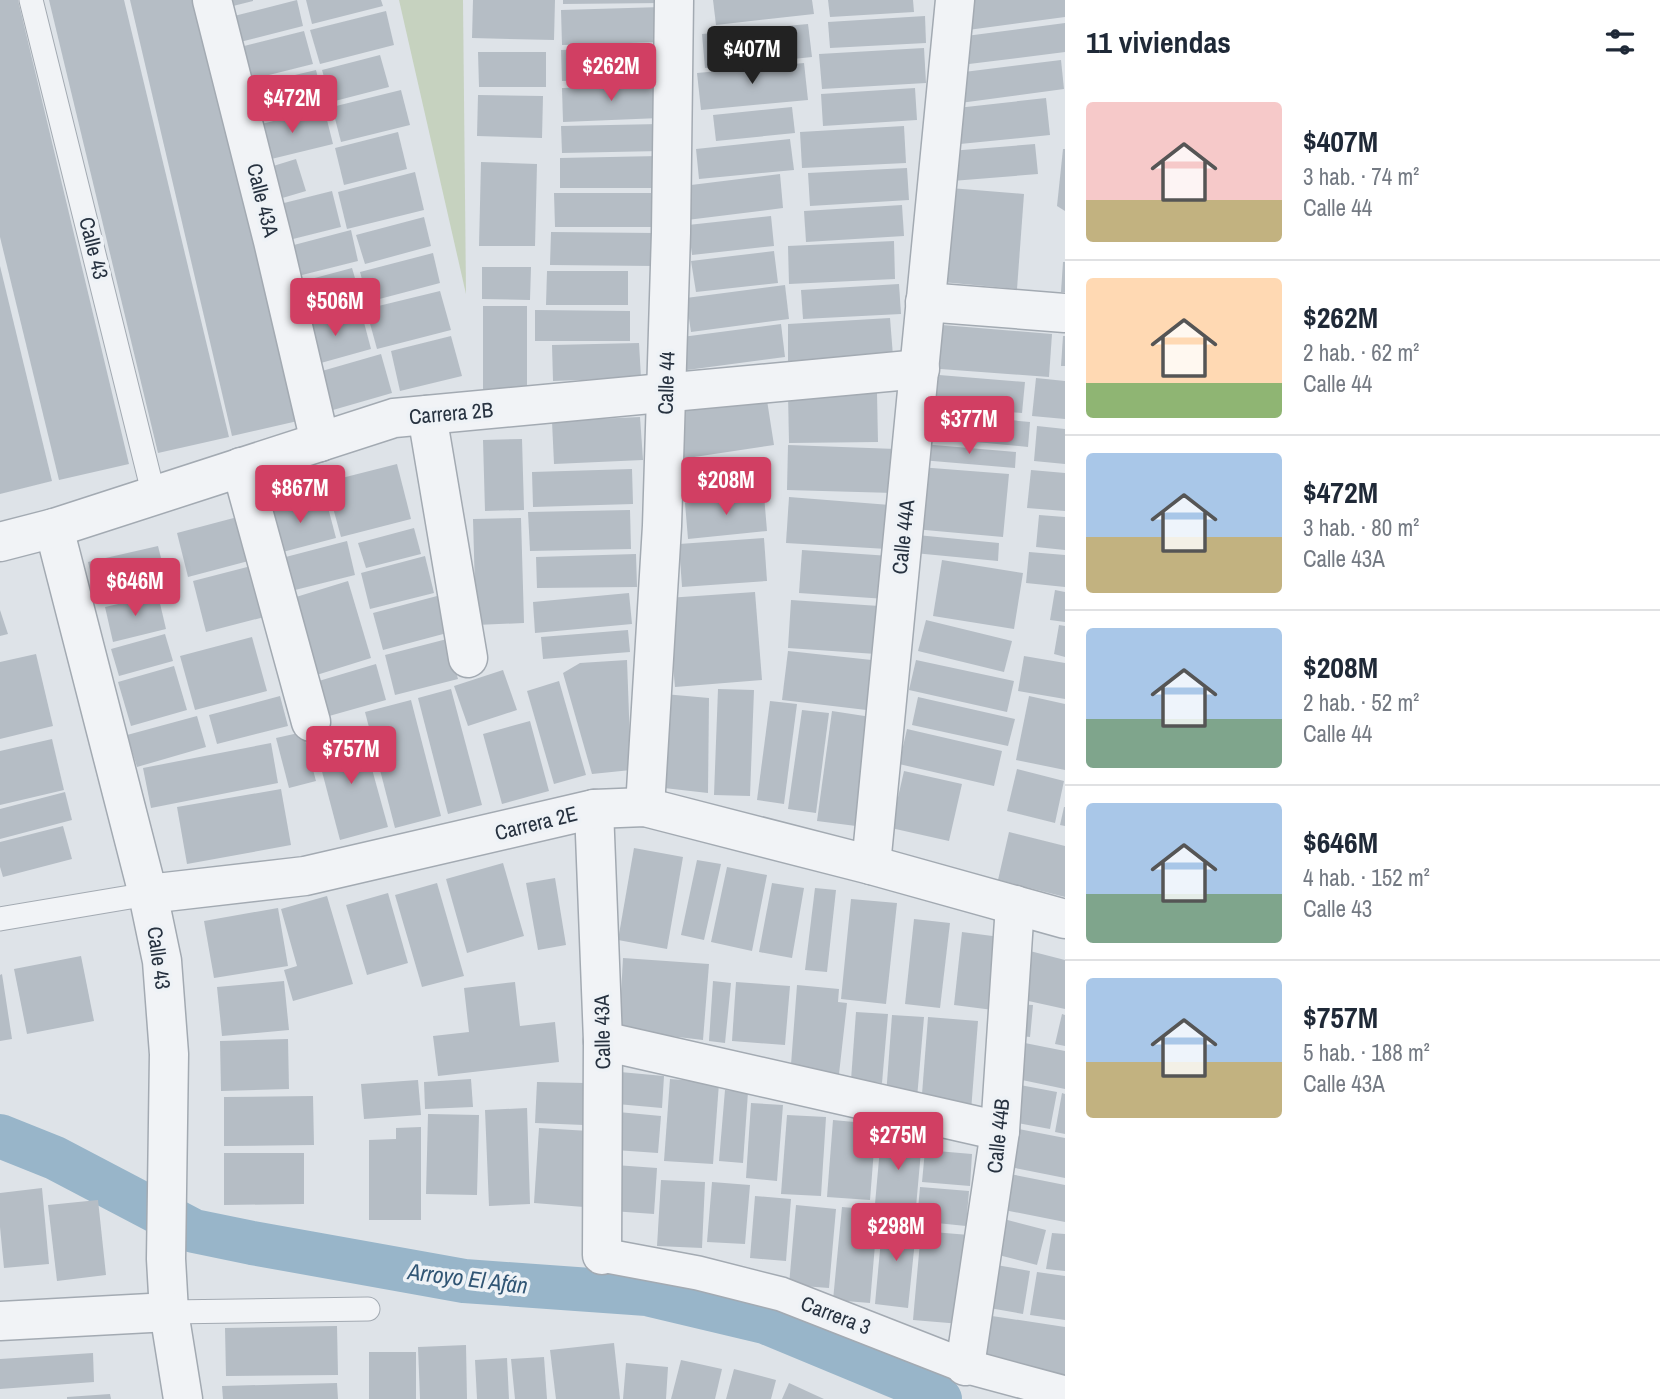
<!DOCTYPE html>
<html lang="es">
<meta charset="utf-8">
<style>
body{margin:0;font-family:"Archivo Narrow",sans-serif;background:#f2f2f3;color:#1f2937;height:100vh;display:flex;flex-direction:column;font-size:26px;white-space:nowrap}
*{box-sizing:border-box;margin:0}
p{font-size:23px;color:#747a83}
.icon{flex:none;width:38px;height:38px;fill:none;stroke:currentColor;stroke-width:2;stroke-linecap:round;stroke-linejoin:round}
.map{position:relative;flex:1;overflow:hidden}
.panel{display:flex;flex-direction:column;background:#fff;width:595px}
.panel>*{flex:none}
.price{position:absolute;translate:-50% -60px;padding:0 16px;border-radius:7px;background:#d13f63;color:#fff;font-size:23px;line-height:46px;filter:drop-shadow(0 2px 4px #0008)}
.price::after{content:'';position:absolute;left:50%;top:42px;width:21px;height:16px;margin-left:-10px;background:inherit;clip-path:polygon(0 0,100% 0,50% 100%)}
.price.current{background:#222;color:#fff}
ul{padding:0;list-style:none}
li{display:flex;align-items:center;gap:21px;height:175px;padding:0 21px}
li+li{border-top:2px solid #e0e1e3}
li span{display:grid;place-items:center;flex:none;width:196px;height:140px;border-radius:7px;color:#555}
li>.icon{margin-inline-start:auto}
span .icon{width:84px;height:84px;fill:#fffc;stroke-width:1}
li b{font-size:30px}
h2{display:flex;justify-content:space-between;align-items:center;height:84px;padding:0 21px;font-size:30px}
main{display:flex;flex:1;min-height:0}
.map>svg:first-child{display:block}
</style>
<main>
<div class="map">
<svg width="1065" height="1399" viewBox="0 0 1065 1399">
<rect width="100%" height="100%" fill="#dee3e8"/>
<!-- green -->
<path fill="#c6d2bf" d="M399,0H463L466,294Z"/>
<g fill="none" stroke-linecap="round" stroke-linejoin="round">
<!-- canal -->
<path stroke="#98b5c9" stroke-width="44" d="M0,1136L55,1158L194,1231L252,1243L464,1281L647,1294L765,1322L934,1392L940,1399"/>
</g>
<!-- building -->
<g fill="#b5bdc5">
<path d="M0,0H18L129,464L59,480L0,237Z"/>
<path d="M49,0H124L229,437L158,453Z"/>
<path d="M130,0H202L302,420L232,436Z"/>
<path d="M215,0H253V1L217,10Z"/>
<path d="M297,0L303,26L240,42L234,16Z"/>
<path d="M306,0H381L383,6L312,24Z"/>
<path d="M473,0H555L554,40L472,38Z"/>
<path d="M563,0H662V3L563,4Z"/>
<path d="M713,0H812L814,14L716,25Z"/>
<path d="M828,0H913L914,12L830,17Z"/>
<path d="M964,0H1065V17L968,30Z"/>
<path d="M662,7L663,42L562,45L561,10Z"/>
<path d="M386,11L394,45L320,64L310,30Z"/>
<path d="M925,16L926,43L830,48L828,22Z"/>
<path d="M1065,23V52L969,64L966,36Z"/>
<path d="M808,24L812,57L705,68L702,34Z"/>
<path d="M304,31L313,64L249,80L240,47Z"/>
<path d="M654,47L656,79L562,81L561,50Z"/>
<path d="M924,48L926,83L822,89L819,54Z"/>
<path d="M478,52H546V87H479Z"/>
<path d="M380,55L389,87L331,102L322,70Z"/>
<path d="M1061,60L1064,89L960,103L956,73Z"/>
<path d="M804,63L808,100L701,110L697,73Z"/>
<path d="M316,70L324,102L254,120L245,87Z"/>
<path d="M659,85L660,118L563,122L562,88Z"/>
<path d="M915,88L917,120L823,126L821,94Z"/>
<path d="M401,90L410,125L341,142L332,107Z"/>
<path d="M478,95L543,96L542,138L477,136Z"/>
<path d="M1046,98L1050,135L960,144L957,108Z"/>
<path d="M792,107L795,133L716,141L713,115Z"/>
<path d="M324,108L333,144L259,162L250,127Z"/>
<path d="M660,124L661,151L562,153L561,126Z"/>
<path d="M904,126L906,163L802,168L800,132Z"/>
<path d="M398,132L407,169L344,185L335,148Z"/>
<path d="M790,139L794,170L699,179L696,149Z"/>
<path d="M1035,144L1038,174L952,181L950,151Z"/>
<path d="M1063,149H1065V211L1057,206Z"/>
<path d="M660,156V188H560V158Z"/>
<path d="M296,159L306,191L279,199L270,167Z"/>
<path d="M481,162L537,164L535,246H479Z"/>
<path d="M907,168L909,200L810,206L808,173Z"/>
<path d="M415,172L424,210L347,229L338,192Z"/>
<path d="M780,174L783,208L687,220L683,186Z"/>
<path d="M950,188L1024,194L1017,289L942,282Z"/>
<path d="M332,191L341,227L289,240L280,204Z"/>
<path d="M554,193H656V227H555Z"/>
<path d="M902,205L904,236L806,242L804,211Z"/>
<path d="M771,216L774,246L692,255L688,225Z"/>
<path d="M424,217L431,246L365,264L356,235Z"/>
<path d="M351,230L358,261L298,276L290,246Z"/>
<path d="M551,232L655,233V266L550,265Z"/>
<path d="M894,241L895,279L789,284L788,246Z"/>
<path d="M774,251L778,283L696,292L691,261Z"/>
<path d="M433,253L440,283L368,302L360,272Z"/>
<path d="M1063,262H1065V292H1061Z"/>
<path d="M0,266L52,481L0,494Z"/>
<path d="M482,267H531L530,300L482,299Z"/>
<path d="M352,268L363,305L306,320L296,283Z"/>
<path d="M547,271H628V305H546Z"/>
<path d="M899,284L901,314L803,319L801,290Z"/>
<path d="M785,285L789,319L691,332L686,298Z"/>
<path d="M440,291L451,330L377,349L366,309Z"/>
<rect x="483" y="306" width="44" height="83"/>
<path d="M535,310L630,311V341H535Z"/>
<path d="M361,311L371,349L310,366L300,327Z"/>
<path d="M890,318L893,356L788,362V324Z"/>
<path d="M781,324L785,357L687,370L682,337Z"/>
<path d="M930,324L1052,334L1049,377L927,368Z"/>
<path d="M451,336L462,376L400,391L391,351Z"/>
<path d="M1063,336H1065V366H1061Z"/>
<path d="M639,343L641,378L553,381L552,345Z"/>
<path d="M381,354L392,393L326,412L315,373Z"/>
<path d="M927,374L1025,382L1022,413L925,404Z"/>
<path d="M1036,378L1065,381V419L1032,416Z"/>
<path d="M877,393L878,442L789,443L788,394Z"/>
<path d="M766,394L774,445L681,459L673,408Z"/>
<path d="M925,412L1030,422L1028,447L923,437Z"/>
<path d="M640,417L643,460L554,464L552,421Z"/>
<path d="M1037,426L1065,429V464L1034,461Z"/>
<path d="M522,439L524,510L485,511L483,440Z"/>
<path d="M922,444L1016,452L1015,468L921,460Z"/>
<path d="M788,445L896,449L894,493L787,490Z"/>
<path d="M397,464L411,519L341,537L326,482Z"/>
<path d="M756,464L759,492L672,502L669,474Z"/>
<path d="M919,467L1009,474L1003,537L914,529Z"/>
<path d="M632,469L633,504L533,507L532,472Z"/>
<path d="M1031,470L1065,473V511L1027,508Z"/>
<path d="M764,495L767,531L688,539L685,503Z"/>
<path d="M325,496L336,538L275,554L263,513Z"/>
<path d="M789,497L890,505L887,549L786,543Z"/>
<path d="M630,510L631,549L530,551L528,512Z"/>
<path d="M245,515L256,559L188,577L177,533Z"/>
<path d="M1039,515L1065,517V550L1036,547Z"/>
<path d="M521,518L524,623L476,625L473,519Z"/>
<path d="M414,528L421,554L366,568L358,543Z"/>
<path d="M917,535L999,543L998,561L914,553Z"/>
<path d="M764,538L767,581L682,587L679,544Z"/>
<path d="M347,541L355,575L287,592L278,559Z"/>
<path d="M158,546L167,582L97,599L88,562Z"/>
<path d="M802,550L890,556L886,599L799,593Z"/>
<path d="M1029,552L1065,555V587L1026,583Z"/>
<path d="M636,554L637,587L537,588L536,557Z"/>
<path d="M425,556L434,593L370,609L361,573Z"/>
<path d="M942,560L1023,573L1014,629L933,616Z"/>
<path d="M259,564L272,615L206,632L193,581Z"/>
<path d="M348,581L371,658L307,678L283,601Z"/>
<path d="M1055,590L1065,592V622L1050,620Z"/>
<path d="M755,592L762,680L675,687L667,598Z"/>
<path d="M629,593L632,624L535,633L533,602Z"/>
<path d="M158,595L166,629L113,642L105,607Z"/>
<path d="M437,596L447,633L383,650L373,613Z"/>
<path d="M791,600L879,606L876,654L788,648Z"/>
<path d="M0,610L8,634L0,636Z"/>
<path d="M926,620L1012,641L1004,672L918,651Z"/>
<path d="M1059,625L1065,626V657L1054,654Z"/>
<path d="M628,630L630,652L543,659L541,637Z"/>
<path d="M165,634L173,661L119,676L111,649Z"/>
<path d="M252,637L267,691L195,710L180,656Z"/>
<path d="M447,639L458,679L395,695L385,655Z"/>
<path d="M788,651L881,661L875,711L782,700Z"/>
<path d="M36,654L53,726L0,739V662Z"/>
<path d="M1024,656L1065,663V699L1018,691Z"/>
<path d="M627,660L631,770L592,774L563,673L580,663Z"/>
<path d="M916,660L1014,681L1007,712L909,690Z"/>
<path d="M376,664L386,700L322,718L312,683Z"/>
<path d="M174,666L187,710L131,726L118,682Z"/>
<path d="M503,670L517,710L468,726L454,686Z"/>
<path d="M559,681L586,775L554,784L527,691Z"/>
<path d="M451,689L482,805L448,814L418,698Z"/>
<path d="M718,689L754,690L750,796L714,795Z"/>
<path d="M664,694L709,698L708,793L664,788Z"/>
<path d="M280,696L288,726L217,744L209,715Z"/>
<path d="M1029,696L1065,704V770L1016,760Z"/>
<path d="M918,697L1015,719L1008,746L912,725Z"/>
<path d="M411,700L441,816L395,828L365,712Z"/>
<path d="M770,701L797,704L784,804L757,800Z"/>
<path d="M802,710L829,713L816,813L788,809Z"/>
<path d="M832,711L871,717L856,826L817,821Z"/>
<path d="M197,716L206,747L137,767L127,735Z"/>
<path d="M530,721L549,791L502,804L483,734Z"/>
<path d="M907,729L1002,751L994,786L899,764Z"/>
<path d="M303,732L316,781L289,788L276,738Z"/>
<path d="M362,733L388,827L340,840L315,745Z"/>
<path d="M52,739L64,790L0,805V751Z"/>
<path d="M271,743L278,783L151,808L143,768Z"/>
<path d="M1017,769L1064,781L1055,823L1007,811Z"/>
<path d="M904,771L962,784L949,841L891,828Z"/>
<path d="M281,789L291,845L187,864L177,807Z"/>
<path d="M65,792L72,820L0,839V809Z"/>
<path d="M1064,807H1065V826L1060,825Z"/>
<path d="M63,826L72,859L3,877L0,867V842Z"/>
<path d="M1009,832L1065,846V897L998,880Z"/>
<path d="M634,848L683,857L667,949L618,940Z"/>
<path d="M697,860L721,864L704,940L681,935Z"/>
<path d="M503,863L524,936L467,953L446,879Z"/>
<path d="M727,867L767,875L752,951L711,942Z"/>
<path d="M555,878L566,945L538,950L526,883Z"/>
<path d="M437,883L464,976L422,987L395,895Z"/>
<path d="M772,883L804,888L792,958L759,952Z"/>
<path d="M815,888L836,890L827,972L805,970Z"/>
<path d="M388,893L408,963L367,975L346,905Z"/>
<path d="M327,896L353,984L293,1001L284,970L297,966L281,909Z"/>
<path d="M851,899L897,903L886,1004L841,999Z"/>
<path d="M278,908L288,966L214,978L204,921Z"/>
<path d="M914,919L950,923L940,1008L905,1004Z"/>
<path d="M962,932L1000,937L993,1010L954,1005Z"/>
<path d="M1022,949L1065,960V1009L1010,997Z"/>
<path d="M81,956L94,1021L27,1034L14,969Z"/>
<path d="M623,958L709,964L703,1040L619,1030Z"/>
<path d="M2,974L12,1039L0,1041V975Z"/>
<path d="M284,981L289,1030L222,1036L217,987Z"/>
<path d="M713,981L731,983L725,1043L709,1041Z"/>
<path d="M515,982L520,1026L555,1022L559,1062L438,1076L433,1036L469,1032L464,988Z"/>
<path d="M736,982L790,986L785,1045L732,1041Z"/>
<path d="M797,985L839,989L838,1002L847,1003L838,1083L790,1078Z"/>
<path d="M1012,1004L1033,1005L1030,1037L1010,1035Z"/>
<path d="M856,1012L888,1014L882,1083L851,1080Z"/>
<path d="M1062,1014L1065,1015V1046L1055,1044Z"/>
<path d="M892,1015L924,1017L917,1098L886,1096Z"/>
<path d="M928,1017L978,1021L971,1111L921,1107Z"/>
<path d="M288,1039L289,1089L221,1091L220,1041Z"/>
<path d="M1015,1041L1065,1051V1089L1007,1077Z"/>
<path d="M620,1072L664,1076L662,1108L617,1104Z"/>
<path d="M471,1079L473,1107L425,1109L424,1082Z"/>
<path d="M670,1079L719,1083L713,1164L664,1161Z"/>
<path d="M418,1080L421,1115L364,1119L361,1084Z"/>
<path d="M537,1082L585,1083L584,1125L535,1123Z"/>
<path d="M1009,1083L1057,1092L1050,1129L1002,1120Z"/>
<path d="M725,1090L748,1092L743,1163L719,1161Z"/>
<path d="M1062,1093L1065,1094V1134L1055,1132Z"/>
<path d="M313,1096L314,1145L224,1146V1097Z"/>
<path d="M751,1103L783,1105L777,1181L746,1178Z"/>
<path d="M527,1108L530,1204L489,1206L485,1110Z"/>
<path d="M618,1112L661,1116L658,1153L615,1150Z"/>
<path d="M428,1114L479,1115L477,1195L426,1194Z"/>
<path d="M787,1115L826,1117L821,1196L781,1194Z"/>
<path d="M833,1120L876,1124L870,1200L827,1197Z"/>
<path d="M421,1127V1220H369V1140L396,1139V1128Z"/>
<path d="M539,1128L589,1131L584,1207L534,1203Z"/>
<path d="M1014,1128L1065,1138V1178L1005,1166Z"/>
<path d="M881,1137L922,1140L916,1207L875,1204Z"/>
<path d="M925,1150L972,1154L970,1186L922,1182Z"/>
<path d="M224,1153H304V1204L224,1205Z"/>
<path d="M615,1165L657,1168L654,1214L612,1211Z"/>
<path d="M1010,1174L1065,1185V1222L1004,1210Z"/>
<path d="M661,1180L705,1182L702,1248L657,1246Z"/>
<path d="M712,1182L750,1185L745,1244L707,1242Z"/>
<path d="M920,1187L969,1191L966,1226L917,1221Z"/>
<path d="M42,1188L49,1264L4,1268L0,1227V1193Z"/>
<path d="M755,1196L791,1199L786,1261L750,1258Z"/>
<path d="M98,1200L106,1275L57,1281L48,1205Z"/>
<path d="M796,1205L836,1209L829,1288L789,1285Z"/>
<path d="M842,1207L878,1210L870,1303L833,1300Z"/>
<path d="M992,1216L1046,1230L1037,1265L983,1251Z"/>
<path d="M883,1218L917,1221L908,1308L875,1304Z"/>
<path d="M921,1231L969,1235L961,1324L913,1320Z"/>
<path d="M1052,1233L1065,1234V1271L1046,1269Z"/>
<path d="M985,1263L1030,1271L1023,1314L978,1306Z"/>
<path d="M1037,1272L1065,1276V1320L1030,1315Z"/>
<path d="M992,1316L1065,1327V1378L985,1358Z"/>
<path d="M337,1326L338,1375L226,1376L225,1328Z"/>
<path d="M614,1343L620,1399H556L550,1350Z"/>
<path d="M466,1345L467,1399H420L418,1347Z"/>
<rect x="369" y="1352" width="47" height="47"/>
<path d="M93,1353L94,1382L0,1389V1359Z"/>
<path d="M544,1357L547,1399H515L511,1359Z"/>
<path d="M507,1358L509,1399H477L475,1360Z"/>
<path d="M681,1360L722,1369L715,1399H671Z"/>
<path d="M626,1363L668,1367L666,1399H623Z"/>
<path d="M734,1369L776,1380L771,1399H726Z"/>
<path d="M337,1383L338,1399H223L222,1386Z"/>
<path d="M789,1383L824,1399H782Z"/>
<path d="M110,1394L111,1399H67V1397Z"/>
</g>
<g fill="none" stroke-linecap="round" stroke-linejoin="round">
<!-- service casing -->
<g stroke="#a3aab2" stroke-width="25">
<g id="service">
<path d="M31,0L154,496"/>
<path d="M0,919L148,894"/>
<path d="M169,1312L368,1309"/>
</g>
</g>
<!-- pedestrian casing -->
<g stroke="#a3aab2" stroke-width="36">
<path id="pedestrian" d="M602,1255L698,1273L781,1294L965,1366L1065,1393"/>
</g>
<!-- minor casing -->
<g stroke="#a3aab2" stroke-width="41">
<g id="minor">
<path d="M212,0L273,241L320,442"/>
<path d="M925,302L1065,313"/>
<path d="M427,415L468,658"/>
<path d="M241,467L311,722"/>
<path d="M54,528L148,894L162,961L169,1054L166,1259L169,1312L183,1399"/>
<path d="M0,542L54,528L394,418L920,369"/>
<path d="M645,807L662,526L671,233L674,0"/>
<path d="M594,809L603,1041L602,1255"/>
<path d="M871,865L955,0"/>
<path d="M148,894L305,876L594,809L645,807L871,865L1065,919"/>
<path d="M603,1041L1000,1131"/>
<path d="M0,1321L169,1312"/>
<path d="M965,1366L1000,1131L1015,905"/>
</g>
</g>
<!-- service -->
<use href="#service" stroke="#f1f3f6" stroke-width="23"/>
<!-- pedestrian -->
<use href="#pedestrian" stroke="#f1f3f6" stroke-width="33"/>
<!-- minor -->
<use href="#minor" stroke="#f1f3f6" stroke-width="38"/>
</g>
<g text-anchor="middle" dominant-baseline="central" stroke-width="7" stroke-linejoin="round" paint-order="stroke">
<!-- street labels -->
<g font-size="21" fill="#273240" stroke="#eef2f6">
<text transform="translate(263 200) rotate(76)">Calle 43A</text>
<text transform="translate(94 248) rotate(76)">Calle 43</text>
<text transform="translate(666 383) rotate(-88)">Calle 44</text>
<text transform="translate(451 413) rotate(-5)">Carrera 2B</text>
<text transform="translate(903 537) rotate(-84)">Calle 44A</text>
<text transform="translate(536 823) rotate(-14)">Carrera 2E</text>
<text transform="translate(159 958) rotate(82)">Calle 43</text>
<text transform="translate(602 1032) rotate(-91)">Calle 43A</text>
<text transform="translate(998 1136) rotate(-84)">Calle 44B</text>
<text transform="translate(836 1315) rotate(21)">Carrera 3</text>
</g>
<!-- water labels -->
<g font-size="23" font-style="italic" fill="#305574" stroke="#eef2f6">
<text transform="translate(468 1278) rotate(7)">Arroyo El Afán</text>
</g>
</g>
</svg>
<b class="price current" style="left:752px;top:86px">$407M</b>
<b class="price" style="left:611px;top:103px">$262M</b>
<b class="price" style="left:292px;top:135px">$472M</b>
<b class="price" style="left:335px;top:338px">$506M</b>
<b class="price" style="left:969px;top:456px">$377M</b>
<b class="price" style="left:726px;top:517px">$208M</b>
<b class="price" style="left:300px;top:525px">$867M</b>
<b class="price" style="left:135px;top:618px">$646M</b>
<b class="price" style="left:351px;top:786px">$757M</b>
<b class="price" style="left:898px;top:1172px">$275M</b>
<b class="price" style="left:896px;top:1263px">$298M</b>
</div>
<section class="panel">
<h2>11 viviendas<svg class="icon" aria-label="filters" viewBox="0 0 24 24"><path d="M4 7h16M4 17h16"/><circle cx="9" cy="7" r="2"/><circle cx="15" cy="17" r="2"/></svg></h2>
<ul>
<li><span style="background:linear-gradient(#f6c9c9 70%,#c2b280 0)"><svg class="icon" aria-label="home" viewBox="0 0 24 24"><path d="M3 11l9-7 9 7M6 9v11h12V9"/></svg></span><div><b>$407M</b><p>3 hab. · 74 m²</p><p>Calle 44</p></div></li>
<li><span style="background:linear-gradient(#ffd9b3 75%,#8fb573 0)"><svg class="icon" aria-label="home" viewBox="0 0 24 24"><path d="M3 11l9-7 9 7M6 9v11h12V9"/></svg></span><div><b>$262M</b><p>2 hab. · 62 m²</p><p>Calle 44</p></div></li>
<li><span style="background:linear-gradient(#a9c7e8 60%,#c2b280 0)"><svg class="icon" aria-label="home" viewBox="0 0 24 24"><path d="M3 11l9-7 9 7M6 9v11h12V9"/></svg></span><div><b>$472M</b><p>3 hab. · 80 m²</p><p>Calle 43A</p></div></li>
<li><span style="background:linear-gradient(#a9c7e8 65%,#7fa58c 0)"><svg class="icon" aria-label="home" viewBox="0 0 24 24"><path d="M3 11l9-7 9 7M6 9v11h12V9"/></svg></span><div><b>$208M</b><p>2 hab. · 52 m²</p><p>Calle 44</p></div></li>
<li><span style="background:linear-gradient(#a9c7e8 65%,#7fa58c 0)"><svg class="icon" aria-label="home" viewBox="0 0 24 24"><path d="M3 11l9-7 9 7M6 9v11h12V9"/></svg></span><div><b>$646M</b><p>4 hab. · 152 m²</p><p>Calle 43</p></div></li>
<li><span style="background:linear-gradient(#a9c7e8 60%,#c2b280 0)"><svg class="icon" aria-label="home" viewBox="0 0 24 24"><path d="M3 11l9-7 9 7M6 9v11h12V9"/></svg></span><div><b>$757M</b><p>5 hab. · 188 m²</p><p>Calle 43A</p></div></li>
</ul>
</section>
</main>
